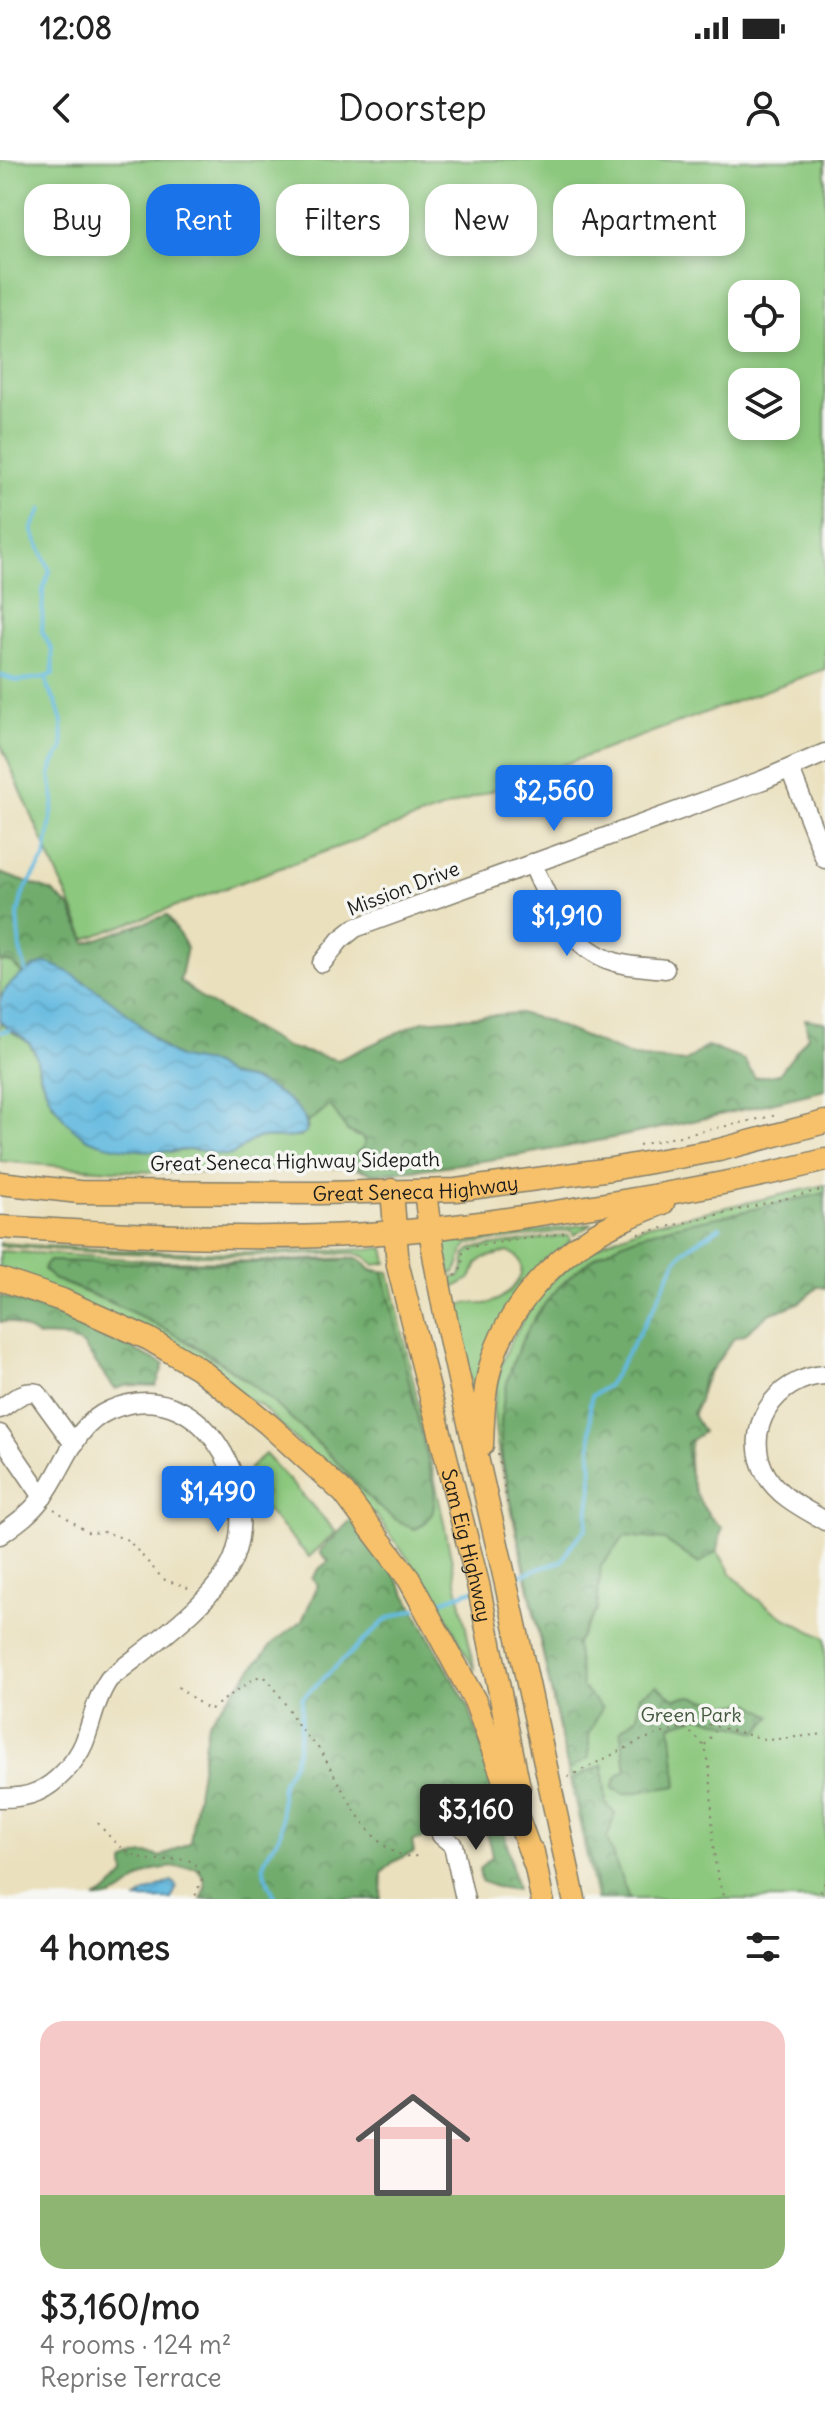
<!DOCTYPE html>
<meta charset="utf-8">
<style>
body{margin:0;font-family:Delius,sans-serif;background:#f2f2f2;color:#222;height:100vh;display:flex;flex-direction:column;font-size:30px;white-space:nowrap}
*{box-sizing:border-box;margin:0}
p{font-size:26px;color:#767676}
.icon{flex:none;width:44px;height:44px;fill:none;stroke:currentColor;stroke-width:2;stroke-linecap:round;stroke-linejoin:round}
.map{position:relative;height:1739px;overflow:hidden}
.details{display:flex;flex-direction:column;background:#fff;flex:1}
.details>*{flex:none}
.hud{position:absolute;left:24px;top:24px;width:778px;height:72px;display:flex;gap:16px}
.tools{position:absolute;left:728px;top:120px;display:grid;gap:16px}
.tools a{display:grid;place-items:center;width:72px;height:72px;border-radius:16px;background:#fff;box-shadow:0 4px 12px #0003;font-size:40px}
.price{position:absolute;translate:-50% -68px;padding:0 18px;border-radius:8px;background:#1a73e8;color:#fff;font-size:26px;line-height:52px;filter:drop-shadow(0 2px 4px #0008)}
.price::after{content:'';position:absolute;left:50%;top:48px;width:24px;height:18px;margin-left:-12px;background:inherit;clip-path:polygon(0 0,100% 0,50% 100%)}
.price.selected{background:#222;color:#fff}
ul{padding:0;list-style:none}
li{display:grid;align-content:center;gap:16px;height:424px;padding:0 40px}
li span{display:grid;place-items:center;height:248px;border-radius:24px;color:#555}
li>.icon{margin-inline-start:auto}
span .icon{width:144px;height:144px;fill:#fffc;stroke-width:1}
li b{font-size:34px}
h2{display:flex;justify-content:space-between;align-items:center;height:96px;padding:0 40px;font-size:34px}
.tag{padding:0 28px;border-radius:24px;background:#fff;box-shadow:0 4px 12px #0003;font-size:28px;line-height:72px}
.tag.selected{background:#1a73e8;color:#fff}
.status{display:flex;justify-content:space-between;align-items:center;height:56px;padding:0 40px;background:#fff;direction:ltr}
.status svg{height:22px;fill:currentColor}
header{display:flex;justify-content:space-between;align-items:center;height:104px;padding:0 40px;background:#fff;font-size:36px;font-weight:600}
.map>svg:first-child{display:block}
</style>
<div class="status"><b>12:08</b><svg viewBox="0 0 49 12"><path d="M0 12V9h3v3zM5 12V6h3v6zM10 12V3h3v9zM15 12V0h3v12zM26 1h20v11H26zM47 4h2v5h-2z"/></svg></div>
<header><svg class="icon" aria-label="back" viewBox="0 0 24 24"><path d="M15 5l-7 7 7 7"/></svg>Doorstep<svg class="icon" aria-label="person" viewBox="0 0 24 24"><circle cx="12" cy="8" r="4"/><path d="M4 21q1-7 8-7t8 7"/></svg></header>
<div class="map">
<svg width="825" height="1739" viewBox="0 0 825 1739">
<defs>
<pattern id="forest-crowns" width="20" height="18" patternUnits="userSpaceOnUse" patternTransform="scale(2)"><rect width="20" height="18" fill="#71ac6d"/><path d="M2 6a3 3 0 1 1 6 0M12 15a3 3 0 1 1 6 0" fill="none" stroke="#5c8b59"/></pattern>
<pattern id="water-waves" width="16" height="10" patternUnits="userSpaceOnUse" patternTransform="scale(2)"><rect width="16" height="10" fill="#63bae0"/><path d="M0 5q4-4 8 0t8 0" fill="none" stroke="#559fc0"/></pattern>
</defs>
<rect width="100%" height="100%" fill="#f6f6f2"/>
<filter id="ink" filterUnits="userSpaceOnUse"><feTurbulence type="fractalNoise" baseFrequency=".0125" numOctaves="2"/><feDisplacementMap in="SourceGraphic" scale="16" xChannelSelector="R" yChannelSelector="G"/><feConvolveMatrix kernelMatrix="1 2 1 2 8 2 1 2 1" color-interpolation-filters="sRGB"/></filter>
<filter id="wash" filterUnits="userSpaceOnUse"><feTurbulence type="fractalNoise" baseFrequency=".006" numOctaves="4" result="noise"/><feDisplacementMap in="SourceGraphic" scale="32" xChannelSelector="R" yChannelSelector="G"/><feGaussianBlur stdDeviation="1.8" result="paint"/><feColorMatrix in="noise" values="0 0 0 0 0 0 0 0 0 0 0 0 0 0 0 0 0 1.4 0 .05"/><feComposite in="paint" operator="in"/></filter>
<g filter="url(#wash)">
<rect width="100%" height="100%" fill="#eae0bd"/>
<!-- green -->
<g fill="#8cc87e" stroke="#54724d" stroke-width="2" fill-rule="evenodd">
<path d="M0,0H825V509L86,779L0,583ZM742,134H786V178H742ZM742,222H786V266H742Z"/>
<path d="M0,801L12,803L23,814L8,827L0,839Z"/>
<path d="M0,861L9,870L29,883L37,897L39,914L53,945L82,975L132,989L173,992L194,989L221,995L236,992L247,982L257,978L300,977L308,968L306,964L330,945L354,975L362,977L365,983L355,1004L362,1010C319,1003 276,1011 233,1012C155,1015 77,1008 0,1001Z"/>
<path d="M825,1025V1113L750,1158L712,1206L704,1223L693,1257L689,1298L690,1316L709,1378L732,1414L753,1436L783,1457L825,1478V1739H596L497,1283L493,1247L501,1206L510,1182L535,1140L554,1119L577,1100L603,1083L647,1065Z"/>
<path d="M592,1064L574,1075L571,1070L469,1084C458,1092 463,1105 454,1113L450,1114L447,1099L441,1100V1083Z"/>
<path d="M569,1075L570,1081L481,1207L473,1235L446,1120L460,1116L464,1108L466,1094L473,1088ZM508,1092C515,1094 519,1097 521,1104C525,1122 501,1142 485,1144C475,1145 471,1140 461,1145L453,1140L452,1129L471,1118L478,1103L484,1098Z"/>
<path d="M0,1083C128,1093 256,1096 384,1088L387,1103L375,1105L364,1096L354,1093C241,1098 129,1095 16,1087L0,1086Z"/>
<path d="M0,1091L162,1101H257L357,1098L373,1110L389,1112L428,1287L475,1511L448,1459L420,1415L374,1353L372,1354L260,1245L0,1115ZM354,1099C366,1102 367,1111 383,1111L434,1327L334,1299L267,1236L218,1201L174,1174L126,1149L53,1119L49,1101L184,1105L262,1104Z"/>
<path d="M265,1294L336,1372L309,1397L259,1342L267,1334L246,1312Z"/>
</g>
<!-- forest -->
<g fill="url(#forest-crowns)" stroke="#466444" stroke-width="2">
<path d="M0,713L52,731L70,747L86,783L167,755L187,787L180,821L204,840L286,887L338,900L423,861L519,853L544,860L633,897L685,902L707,886L744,900L755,918L779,914L808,876L805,859L825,862V930C677,966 527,1000 374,1014L362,1010L355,1004V994L362,989L365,982L362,977L347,971L330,945L306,964L305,959L295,947L271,929L253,920L227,915L212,904L183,899L170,893L141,866L26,811L23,814L12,803L0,801Z"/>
<path d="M825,1033V1128L819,1126L799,1143L769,1154L744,1175L734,1178L713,1208L703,1217L699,1241L692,1253L703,1272L687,1283C686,1312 697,1350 722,1367L718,1390L699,1404L665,1380L625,1376L601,1406L597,1450L576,1484L582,1527L602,1548L589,1574V1598L568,1610L502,1299C492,1206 541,1115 630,1079C658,1068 689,1063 718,1057C754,1049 790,1041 825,1033Z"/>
<path d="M354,1099L360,1100L372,1111H383L434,1327C436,1346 434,1361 415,1369C376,1353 361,1328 333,1298C313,1278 292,1259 271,1240C211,1188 127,1146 53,1119L44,1110L45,1105L49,1101H58C157,1104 255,1105 354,1099Z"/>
<path d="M0,1136L66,1157L164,1204L156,1226L128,1225L115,1229L82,1184L62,1177L38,1176L11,1162H0Z"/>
<path d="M353,1358L386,1399L468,1546L491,1611L517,1730L496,1727L481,1721L479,1709L492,1697C489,1674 480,1658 467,1639C455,1642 444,1640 431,1643L433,1651L427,1662L429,1675L422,1679L412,1681L414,1692L393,1702L382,1713L381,1739H201C208,1727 206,1718 197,1708C184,1707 163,1706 152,1711C128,1723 125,1739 95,1739L106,1733L125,1715L124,1703C137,1694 146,1691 161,1697L190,1682L208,1562L273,1483L302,1461L318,1425L312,1418L320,1408L329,1401L321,1393V1390Z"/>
<path d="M657,1525L674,1538L692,1536L729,1545L750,1543L772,1556L758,1572L698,1556L671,1565L677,1626L624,1634L612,1628L617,1616L626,1610L621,1570L638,1556L639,1536Z"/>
<path d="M603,1605L606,1643L615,1654L607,1679L629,1739H599L573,1618Z"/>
</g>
<!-- water -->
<g fill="url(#water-waves)" stroke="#406b7e" stroke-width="2">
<path d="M46,803C69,807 124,849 142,867C154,878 163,891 179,897C189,901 199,901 209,903C217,906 222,913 230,916C238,918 246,918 254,921C273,928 311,949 306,973C293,981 274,976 258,978C247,980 243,990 233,994C222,998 208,991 197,990C189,989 181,991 173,991C149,992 103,989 83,976C63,962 48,939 41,917C37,905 38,893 29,883C20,874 8,870 0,861C0,855 0,846 0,840C4,825 31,805 46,803Z"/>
<path d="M172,1721L177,1727L171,1739H137L145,1733Z"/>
</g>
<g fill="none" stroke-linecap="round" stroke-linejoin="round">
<!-- stream -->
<g stroke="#63bae0" stroke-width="4">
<path d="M0,515L18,521L46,517"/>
<path d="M26,811L20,789L17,757L23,733L45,698L54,640L50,615L54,602L63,589L62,562L56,542L48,529L46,517L53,514L52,490L42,471L43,430L50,411L32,369L42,349"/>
<path d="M0,872L9,870"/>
<path d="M511,1418L562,1401L573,1383L586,1369L592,1327L590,1243L592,1236L608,1225L616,1213L654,1147L676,1100L686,1089L720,1067"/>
<path d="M432,1444L473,1430"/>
<path d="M275,1739C273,1729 265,1720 264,1710C262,1694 277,1685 281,1671C284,1655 278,1637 283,1621C286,1614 292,1607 295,1599C301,1580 301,1558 302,1538L387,1459L416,1449"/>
</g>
</g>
</g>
<g filter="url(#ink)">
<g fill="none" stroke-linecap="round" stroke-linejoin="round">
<!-- minor casing -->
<g stroke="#837e6c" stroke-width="21">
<g id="minor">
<path d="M790,609L825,699"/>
<path d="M532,703C550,744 569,788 615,802C631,807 649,807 665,809"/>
<path d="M322,803L340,780L355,768L763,620L825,593"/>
<path d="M825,1215C775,1217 740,1271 767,1316C779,1337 805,1349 825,1361"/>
<path d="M0,1249C11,1242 23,1229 37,1233L74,1284"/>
<path d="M0,1274L43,1337"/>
<path d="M0,1375C15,1364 30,1354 41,1339C65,1309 72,1266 110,1250C198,1212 261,1321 234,1397C218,1440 146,1489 109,1519C96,1538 92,1562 84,1583C76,1602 56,1624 37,1632C26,1637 12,1638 0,1638"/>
<path d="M441,1675L453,1685L465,1739"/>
</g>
</g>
<!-- major casing -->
<g stroke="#837e6c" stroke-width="25">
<g id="major">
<path id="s1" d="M0,1023L79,1032L320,1033L456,1030L611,1009L719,990L825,962"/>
<path id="s2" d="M392,1030L398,1106L478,1424L519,1627"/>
<path d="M425,1031C437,1136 464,1239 487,1341C518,1473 546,1606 574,1739"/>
<path d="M0,1067C107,1073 214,1080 322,1076C416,1074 512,1059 605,1044C679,1032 753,1019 825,1000"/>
<path d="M0,1119L62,1140L149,1179L198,1208L268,1264L344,1333L409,1419L475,1541L535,1705"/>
<path d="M482,1285C483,1263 483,1239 488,1217C499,1161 543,1107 591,1077C613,1063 638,1053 663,1043"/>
<path d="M533,1692L542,1739"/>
</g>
</g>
<!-- path -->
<g stroke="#837e6c" stroke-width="2" stroke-dasharray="2 6" stroke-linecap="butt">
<path d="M639,985L777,955"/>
<path d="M638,1074L825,1029"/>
<path d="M455,1116C463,1110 463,1101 463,1092L469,1087L564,1073"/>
<path d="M498,1294L508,1347"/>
<path d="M54,1349L89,1373L105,1372L128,1380L163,1419L188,1428"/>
<path d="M178,1527L206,1548L211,1549L256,1517L266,1518C280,1532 289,1553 301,1569C307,1577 316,1584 321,1592C341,1623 373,1703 417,1696"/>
<path d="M684,1568C691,1573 698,1578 703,1585C708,1594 709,1605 710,1615C714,1651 709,1709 726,1739"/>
<path d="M705,1585L717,1568"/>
<path d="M568,1617L644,1579L699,1562L768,1580L825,1574"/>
<path d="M98,1663C113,1682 131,1700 157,1700C170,1701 181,1696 195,1703L202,1719L194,1739"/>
<path d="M817,1739L825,1722"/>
</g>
<!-- minor -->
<use href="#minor" stroke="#fff" stroke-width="18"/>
<!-- major -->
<use href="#major" stroke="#f6c16b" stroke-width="22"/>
</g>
</g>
<g text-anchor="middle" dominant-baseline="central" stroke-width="7" stroke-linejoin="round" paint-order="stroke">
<!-- street labels -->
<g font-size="20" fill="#1c1c1c" stroke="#f6f6f2">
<text transform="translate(403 728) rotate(-21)">Mission Drive</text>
<text transform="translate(295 1001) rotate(-1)">Great Seneca Highway Sidepath</text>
<text stroke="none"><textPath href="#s1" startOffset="416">Great Seneca Highway</textPath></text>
<text stroke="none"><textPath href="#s2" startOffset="364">Sam Eig Highway</textPath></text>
</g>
<!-- park labels -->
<g font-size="20" fill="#43583e" stroke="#f6f6f2">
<text x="691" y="1554">Green Park</text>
</g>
</g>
</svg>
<div class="tools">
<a><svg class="icon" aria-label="locate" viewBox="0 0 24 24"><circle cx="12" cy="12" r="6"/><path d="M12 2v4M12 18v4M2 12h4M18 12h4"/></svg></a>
<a><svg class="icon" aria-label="layers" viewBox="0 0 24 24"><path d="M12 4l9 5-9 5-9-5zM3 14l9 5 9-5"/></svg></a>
</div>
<b class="price" style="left:554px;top:673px">$2,560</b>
<b class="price" style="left:567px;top:798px">$1,910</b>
<b class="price" style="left:218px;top:1374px">$1,490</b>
<b class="price selected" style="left:476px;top:1692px">$3,160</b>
<div class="hud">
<a class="tag">Buy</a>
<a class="tag selected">Rent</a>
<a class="tag">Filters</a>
<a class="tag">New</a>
<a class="tag">Apartment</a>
</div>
</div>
<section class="details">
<h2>4 homes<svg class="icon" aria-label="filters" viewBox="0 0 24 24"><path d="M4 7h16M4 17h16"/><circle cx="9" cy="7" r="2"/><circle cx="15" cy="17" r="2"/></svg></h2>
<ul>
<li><span style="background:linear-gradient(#f6c9c9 70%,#8fb573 0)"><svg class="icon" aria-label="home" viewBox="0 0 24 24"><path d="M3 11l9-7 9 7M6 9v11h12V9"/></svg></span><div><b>$3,160/mo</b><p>4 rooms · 124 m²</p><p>Reprise Terrace</p></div></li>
</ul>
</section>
